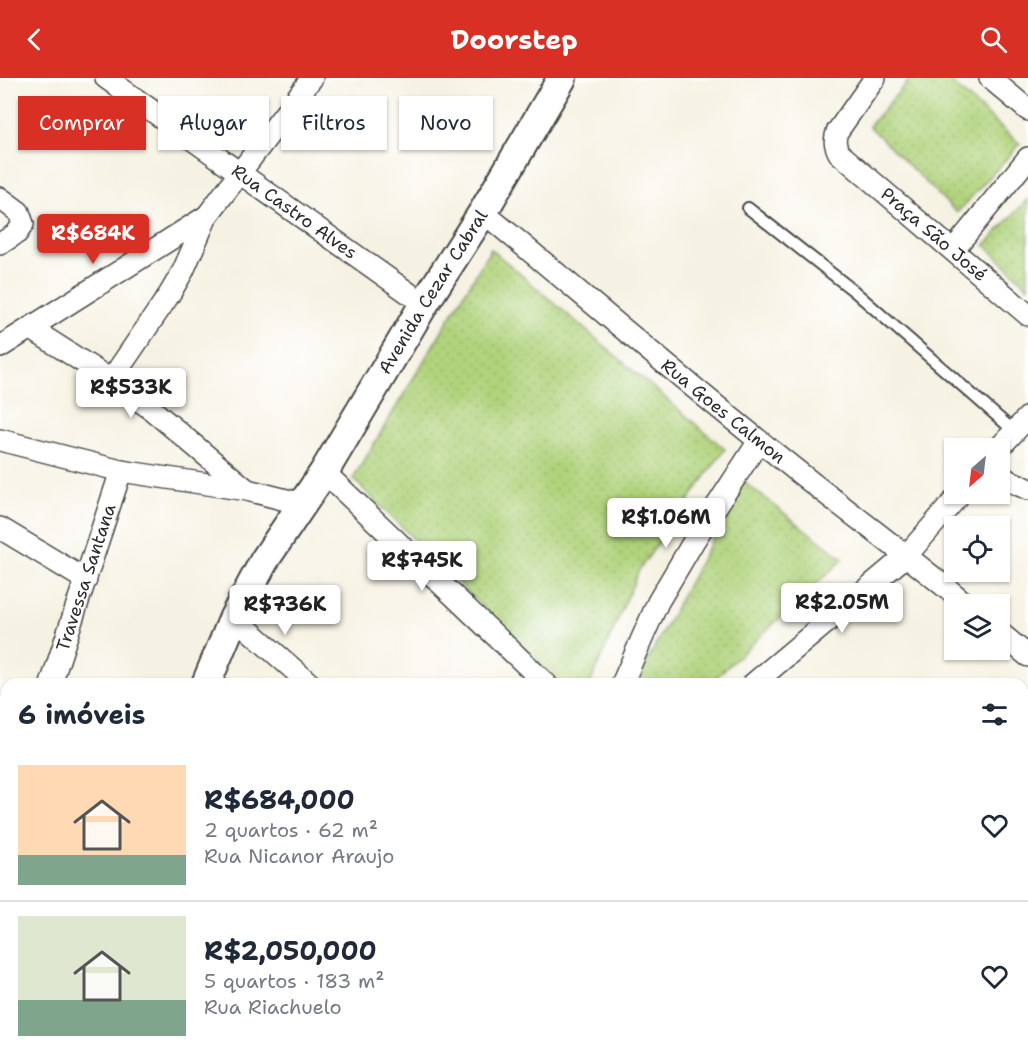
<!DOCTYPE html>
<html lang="pt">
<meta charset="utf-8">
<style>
body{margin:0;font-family:"Shantell Sans",sans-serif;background:#f2f2f3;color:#1f2937;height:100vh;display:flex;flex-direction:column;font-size:22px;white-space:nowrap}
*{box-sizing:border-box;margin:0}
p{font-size:20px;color:#747a83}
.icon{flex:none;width:33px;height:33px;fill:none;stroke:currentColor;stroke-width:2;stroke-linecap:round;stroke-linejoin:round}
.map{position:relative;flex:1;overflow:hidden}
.panel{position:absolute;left:0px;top:600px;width:1029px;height:384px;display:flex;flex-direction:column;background:#fff;border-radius:18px 18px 0 0;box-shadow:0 2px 4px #0004}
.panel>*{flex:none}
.guide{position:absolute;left:18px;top:18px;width:600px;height:54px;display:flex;gap:12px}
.needle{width:39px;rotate:208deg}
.buttons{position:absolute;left:944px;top:360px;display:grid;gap:12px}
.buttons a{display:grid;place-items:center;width:66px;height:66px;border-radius:0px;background:#fff;box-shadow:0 2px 4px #0004;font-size:30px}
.price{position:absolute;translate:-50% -51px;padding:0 14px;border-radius:6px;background:#fff;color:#222;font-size:20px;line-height:39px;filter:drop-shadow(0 2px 3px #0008)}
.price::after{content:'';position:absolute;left:50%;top:36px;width:18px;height:14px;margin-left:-9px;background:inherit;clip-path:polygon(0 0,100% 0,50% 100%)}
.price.selected{background:#d93025;color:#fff}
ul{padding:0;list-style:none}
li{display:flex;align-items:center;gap:18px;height:150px;padding:0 18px}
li+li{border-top:2px solid #e0e1e3}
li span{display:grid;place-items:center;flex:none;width:168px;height:120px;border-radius:0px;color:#555}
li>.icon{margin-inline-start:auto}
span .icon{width:72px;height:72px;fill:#fffc;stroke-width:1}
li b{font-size:26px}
h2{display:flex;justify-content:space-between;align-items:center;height:72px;padding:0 18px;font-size:26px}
.tag{padding:0 21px;border-radius:0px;background:#fff;box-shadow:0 2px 4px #0004;font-size:21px;line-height:54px}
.tag.selected{background:#d93025;color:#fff}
header{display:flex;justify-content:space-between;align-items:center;height:78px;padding:0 18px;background:#d93025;color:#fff;font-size:27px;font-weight:700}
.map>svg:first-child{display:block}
</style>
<header><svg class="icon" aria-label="back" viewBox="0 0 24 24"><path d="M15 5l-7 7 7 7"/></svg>Doorstep<svg class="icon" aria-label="search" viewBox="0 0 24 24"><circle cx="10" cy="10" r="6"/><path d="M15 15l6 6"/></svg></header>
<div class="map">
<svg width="1028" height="984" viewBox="0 0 1028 984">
<defs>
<pattern id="grass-dots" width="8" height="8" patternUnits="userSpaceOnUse" patternTransform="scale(1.5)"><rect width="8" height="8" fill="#b0d37b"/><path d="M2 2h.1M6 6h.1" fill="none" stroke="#98b56a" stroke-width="1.8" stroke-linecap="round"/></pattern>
</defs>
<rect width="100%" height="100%" fill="#fff"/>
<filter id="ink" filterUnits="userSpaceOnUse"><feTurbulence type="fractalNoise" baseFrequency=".0167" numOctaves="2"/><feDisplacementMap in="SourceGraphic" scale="12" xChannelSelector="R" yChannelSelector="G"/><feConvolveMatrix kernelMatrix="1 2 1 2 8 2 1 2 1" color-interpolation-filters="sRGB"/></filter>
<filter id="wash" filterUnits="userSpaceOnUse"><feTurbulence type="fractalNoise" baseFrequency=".008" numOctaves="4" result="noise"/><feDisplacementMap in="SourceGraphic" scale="24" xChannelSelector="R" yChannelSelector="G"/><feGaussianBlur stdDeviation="1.35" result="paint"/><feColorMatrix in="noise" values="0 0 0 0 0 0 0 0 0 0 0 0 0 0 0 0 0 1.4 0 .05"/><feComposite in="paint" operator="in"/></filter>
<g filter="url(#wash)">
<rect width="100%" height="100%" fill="#f6f2e3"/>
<!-- grass -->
<g fill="url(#grass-dots)" stroke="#6e7f53" stroke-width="1.5">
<path d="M911,0H946L1020,66L957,135L869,48Z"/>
<path d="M1028,121V209L985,167Z"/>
<path d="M491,171L725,371L639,492L590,606H561L353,401Z"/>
<path d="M743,403L843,481L709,606H635Z"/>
</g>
</g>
<g filter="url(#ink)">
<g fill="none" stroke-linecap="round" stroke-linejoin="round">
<!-- service casing -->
<g stroke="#494947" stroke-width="14">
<path id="service" d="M748,130L854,213L1014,353"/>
</g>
<!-- minor casing -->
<g stroke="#494947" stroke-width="24">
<g id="minor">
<path id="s1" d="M106,0L424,226"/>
<path id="s2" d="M875,0L837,54C834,63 835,67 839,75L1028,237"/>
<path d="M990,0L1028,32"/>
<path d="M0,120L19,134L23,146L17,155L0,166"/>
<path id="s3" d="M483,134C581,215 678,298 777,377C840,428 905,475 966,526"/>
<path d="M954,171L1028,80"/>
<path d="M30,250L111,302L151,331L247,412"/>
<path d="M0,269L207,138"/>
<path d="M111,302L169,217L183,193L207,138L312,0"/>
<path d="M0,362L121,393L247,412L302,426"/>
<path d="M999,370L1028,339"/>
<path d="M324,394L546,606"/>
<path d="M999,398L1028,411"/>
<path d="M0,450L86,502"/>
<path d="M234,539L310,606"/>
<path d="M999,554L1028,578"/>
<path id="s4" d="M51,606L121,393"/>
<path d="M622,606L658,524L695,461L759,363"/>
<path d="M753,606L907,477L960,416"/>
<path d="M0,629L6,633"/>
<path d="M1023,783L1028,785"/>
<path d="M0,832L6,837"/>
<path d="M1023,931L1028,932"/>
<path d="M194,978L200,984"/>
<path d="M542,978L551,984"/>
<path d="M1008,978L1011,984"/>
<path d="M418,984L422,978"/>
<path d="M687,984L691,978"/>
</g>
</g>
<!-- secondary casing -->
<g stroke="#494947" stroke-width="32">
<g id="secondary">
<path id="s5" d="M206,606L234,539L264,483L324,394L424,226L483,134L562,0"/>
<path d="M33,984L37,978"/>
</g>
</g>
<!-- service -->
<use href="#service" stroke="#fff" stroke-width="10"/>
<!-- minor -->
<use href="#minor" stroke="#fff" stroke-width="21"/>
<!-- secondary -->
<use href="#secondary" stroke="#fff" stroke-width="28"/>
</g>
</g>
<g text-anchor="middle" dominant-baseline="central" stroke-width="4.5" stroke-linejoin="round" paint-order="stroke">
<!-- street labels -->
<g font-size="18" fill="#2b2b2b" stroke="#fff">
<text stroke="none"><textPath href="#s1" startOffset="231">Rua Castro Alves</textPath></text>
<text stroke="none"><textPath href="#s2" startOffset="213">Praça São José</textPath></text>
<text stroke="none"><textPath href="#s5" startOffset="454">Avenida Cezar Cabral</textPath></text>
<text stroke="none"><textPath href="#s3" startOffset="312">Rua Goes Calmon</textPath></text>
<text stroke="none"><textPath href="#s4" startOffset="112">Travessa Santana</textPath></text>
</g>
</g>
</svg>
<div class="buttons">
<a><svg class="needle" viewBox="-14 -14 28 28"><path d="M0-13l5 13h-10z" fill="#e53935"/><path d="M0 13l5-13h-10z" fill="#747a83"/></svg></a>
<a><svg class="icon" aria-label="locate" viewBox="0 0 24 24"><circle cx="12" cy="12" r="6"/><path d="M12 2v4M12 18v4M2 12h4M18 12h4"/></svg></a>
<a><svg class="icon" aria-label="layers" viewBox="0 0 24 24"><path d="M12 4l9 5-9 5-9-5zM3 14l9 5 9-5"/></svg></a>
</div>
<b class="price selected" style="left:93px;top:187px">R$684K</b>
<b class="price" style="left:131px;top:341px">R$533K</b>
<b class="price" style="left:666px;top:471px">R$1.06M</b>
<b class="price" style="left:422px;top:514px">R$745K</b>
<b class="price" style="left:842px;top:556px">R$2.05M</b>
<b class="price" style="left:285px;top:558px">R$736K</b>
<div class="guide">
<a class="tag selected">Comprar</a>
<a class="tag">Alugar</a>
<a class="tag">Filtros</a>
<a class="tag">Novo</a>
</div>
<section class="panel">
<h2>6 imóveis<svg class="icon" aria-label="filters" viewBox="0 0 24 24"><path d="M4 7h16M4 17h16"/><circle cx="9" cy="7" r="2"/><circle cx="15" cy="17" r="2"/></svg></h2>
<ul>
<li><span style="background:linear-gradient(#ffd9b3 75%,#7fa58c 0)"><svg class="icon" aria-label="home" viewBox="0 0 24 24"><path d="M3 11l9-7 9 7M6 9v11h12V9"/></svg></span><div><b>R$684,000</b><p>2 quartos · 62 m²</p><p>Rua Nicanor Araujo</p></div><svg class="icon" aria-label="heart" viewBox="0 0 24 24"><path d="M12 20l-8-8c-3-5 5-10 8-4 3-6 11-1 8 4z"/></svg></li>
<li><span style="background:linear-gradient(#dfe7d0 70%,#7fa58c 0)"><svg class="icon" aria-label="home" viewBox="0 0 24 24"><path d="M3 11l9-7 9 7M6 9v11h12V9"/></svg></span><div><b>R$2,050,000</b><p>5 quartos · 183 m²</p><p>Rua Riachuelo</p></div><svg class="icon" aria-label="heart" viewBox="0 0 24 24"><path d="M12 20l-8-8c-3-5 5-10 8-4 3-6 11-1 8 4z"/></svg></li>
</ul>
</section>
</div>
